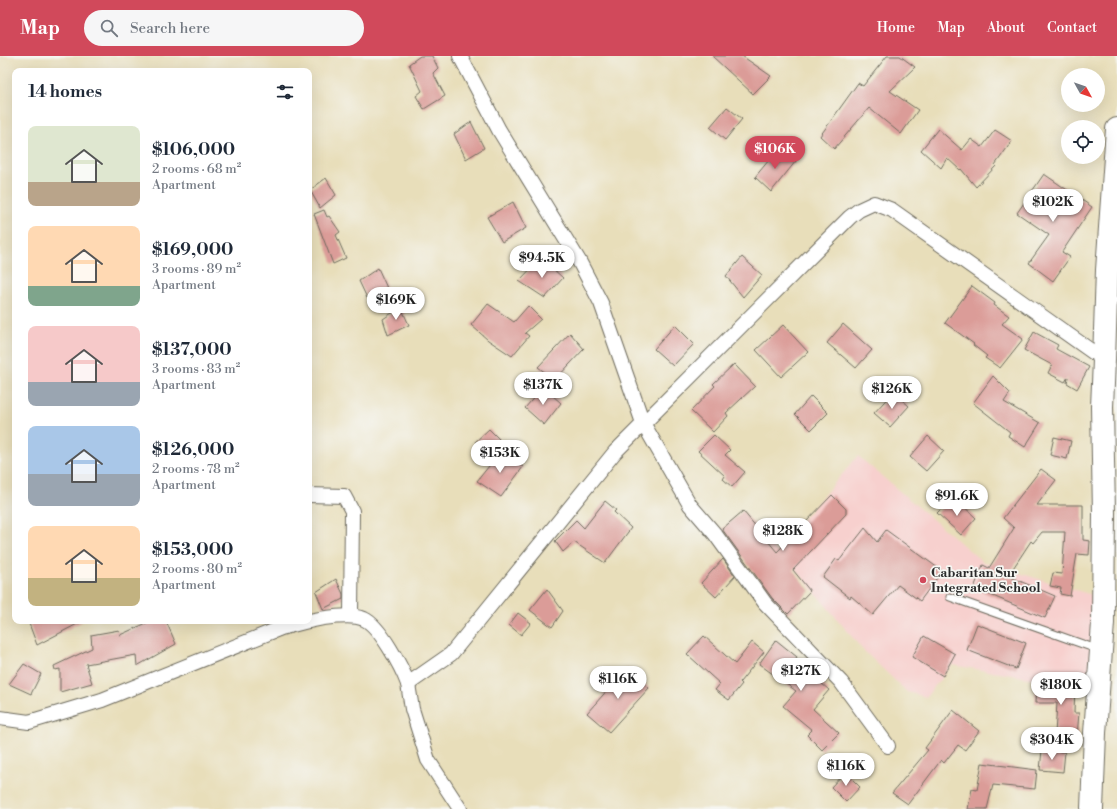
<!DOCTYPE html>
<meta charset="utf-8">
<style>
body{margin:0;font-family:"Libre Bodoni",serif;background:#f6f6f7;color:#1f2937;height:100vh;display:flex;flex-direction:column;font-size:15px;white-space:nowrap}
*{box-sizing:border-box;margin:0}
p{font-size:13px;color:#747a83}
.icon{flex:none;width:22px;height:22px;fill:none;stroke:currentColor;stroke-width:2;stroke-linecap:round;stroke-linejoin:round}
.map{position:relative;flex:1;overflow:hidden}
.side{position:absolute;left:12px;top:12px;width:300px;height:556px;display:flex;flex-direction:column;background:#fff;border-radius:8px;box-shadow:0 4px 16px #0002}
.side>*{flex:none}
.needle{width:26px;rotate:130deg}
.buttons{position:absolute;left:1061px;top:12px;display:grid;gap:8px}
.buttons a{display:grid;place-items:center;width:44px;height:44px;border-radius:50%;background:#fff;box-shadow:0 4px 16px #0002;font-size:20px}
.price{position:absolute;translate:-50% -34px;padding:0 9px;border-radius:14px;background:#fff;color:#222;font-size:13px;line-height:26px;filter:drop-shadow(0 1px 2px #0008)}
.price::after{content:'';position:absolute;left:50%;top:24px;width:12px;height:9px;margin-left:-6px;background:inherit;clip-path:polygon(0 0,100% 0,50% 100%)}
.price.current{background:#d1495b;color:#fff}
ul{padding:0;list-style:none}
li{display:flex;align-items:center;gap:12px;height:100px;padding:0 16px}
li span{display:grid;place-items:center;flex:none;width:112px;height:80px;border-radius:8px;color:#555}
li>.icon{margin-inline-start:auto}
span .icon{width:48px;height:48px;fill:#fffc;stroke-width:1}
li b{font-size:17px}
h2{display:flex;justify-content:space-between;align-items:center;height:48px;padding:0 16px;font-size:17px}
header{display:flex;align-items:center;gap:24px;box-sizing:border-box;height:56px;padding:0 20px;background:#d1495b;color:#fff}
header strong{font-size:19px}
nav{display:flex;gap:22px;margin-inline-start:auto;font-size:14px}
.search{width:280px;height:36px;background:#f6f6f7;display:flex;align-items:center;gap:10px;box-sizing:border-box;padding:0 14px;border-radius:22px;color:#747a83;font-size:15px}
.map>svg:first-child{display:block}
</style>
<header>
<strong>Map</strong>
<div class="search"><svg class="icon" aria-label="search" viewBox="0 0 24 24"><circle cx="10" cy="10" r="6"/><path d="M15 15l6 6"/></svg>Search here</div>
<nav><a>Home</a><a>Map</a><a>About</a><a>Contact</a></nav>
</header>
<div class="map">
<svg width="1117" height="753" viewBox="0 0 1117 753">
<rect width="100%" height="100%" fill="#f6f6f2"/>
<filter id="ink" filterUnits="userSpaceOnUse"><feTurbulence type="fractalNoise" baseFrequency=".025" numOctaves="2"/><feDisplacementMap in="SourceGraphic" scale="8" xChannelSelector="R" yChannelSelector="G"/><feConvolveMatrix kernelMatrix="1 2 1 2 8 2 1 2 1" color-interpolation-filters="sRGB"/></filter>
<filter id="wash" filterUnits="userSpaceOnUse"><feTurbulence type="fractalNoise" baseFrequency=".012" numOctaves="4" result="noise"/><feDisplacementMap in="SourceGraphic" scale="16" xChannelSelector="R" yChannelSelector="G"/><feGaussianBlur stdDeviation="0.9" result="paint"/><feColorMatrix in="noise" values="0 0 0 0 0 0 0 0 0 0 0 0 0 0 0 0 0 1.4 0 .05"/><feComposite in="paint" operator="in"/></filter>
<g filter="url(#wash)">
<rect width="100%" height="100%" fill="#e8deba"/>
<!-- built -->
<path fill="#f7d0ce" d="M858,400L983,506L1099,541L1093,633L952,609L926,641L907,636L862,593L778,492Z"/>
<g id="blocks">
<!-- building -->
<g fill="#db9c98">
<path d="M420,0H432L438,12L433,17L445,40L424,53L416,40L422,35L409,8Z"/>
<path d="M712,0H742L771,20L753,38Z"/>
<path d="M887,0H900L915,11L890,35L918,54L901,78L869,52L834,93L820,80L858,27L863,30Z"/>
<path d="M727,51L742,63L725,84L710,71Z"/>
<path d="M471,66L484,92L466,103L454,78Z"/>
<path d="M938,73L962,94L971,83L982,91L995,74L1012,85L995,109L996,110L976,131L961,113L960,114L947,102L941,112L921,94Z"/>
<path d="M779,92L796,105L771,136L755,121Z"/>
<path d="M1044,118L1092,151L1062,196L1070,201L1053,225L1029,207L1049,179L1017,157Z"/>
<path d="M326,122L336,139L320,152L310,134Z"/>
<path d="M513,146L526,172L502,186L487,161Z"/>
<path d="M324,154L327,161L329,160L340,176L336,179L346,202L333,208L314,158Z"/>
<path d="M742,201L762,219L743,241L726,220Z"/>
<path d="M541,202L563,222L545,242L519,225Z"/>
<path d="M378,212L387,232L367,242L359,225Z"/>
<path d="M972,230L995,247L994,249L1009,260L1002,268L1023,283L1000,312L985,302L987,300L973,289L974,288L945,267Z"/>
<path d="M488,248L514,266L528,250L541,263L525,277L529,280L512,300L488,284L471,269Z"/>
<path d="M401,251L409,269L388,279L383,263Z"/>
<path d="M843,268L872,294L856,312L827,287Z"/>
<path d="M675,269L694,288L673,310L654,293Z"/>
<path d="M783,269L808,296L781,321L756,294Z"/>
<path d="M1034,276L1058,289L1056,293L1089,311L1077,333L1067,327L1068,321L1065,326L1048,317L1052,309L1024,294Z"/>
<path d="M570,277L584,293L555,324L538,311Z"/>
<path d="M734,308L755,330L726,357L728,360L713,376L691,355L715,330L713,328Z"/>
<path d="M993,320L1010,337L1004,346L1040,367L1025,391L1008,380L1010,376L973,347Z"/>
<path d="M543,331L561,347L544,369L525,352Z"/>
<path d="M893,336L909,350L890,371L874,357Z"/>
<path d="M811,340L828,357L811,374L795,358Z"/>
<path d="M489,373L499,383L486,397L475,386Z"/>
<path d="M714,379L730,394L725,399L745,416L732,431L723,423L725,420L698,395Z"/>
<path d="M928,380L944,395L926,415L910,401Z"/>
<path d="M1054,381L1071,385L1067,403L1050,399Z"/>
<path d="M501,395L523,411L501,441L477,425Z"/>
<path d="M1041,413L1056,424L1037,449H1083V484L1090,485L1089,499L1077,498L1070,540L1060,538L1061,532L1050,530L1053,517L1062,518L1065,476H1042L1033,487L1031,485L1008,520L1055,540L1045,562L974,532L983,509L989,512L1014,472L1003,462Z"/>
<path d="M832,439L846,453V458L793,514L810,535L788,558L772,542L722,473L743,455L777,496Z"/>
<path d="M605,445L616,454L614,456L631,472L605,507L574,486L563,496L555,485L576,464L584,472Z"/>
<path d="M958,445L976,462L961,479L937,457L946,448L951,452Z"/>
<path d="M865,472L877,486L886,474L942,515L920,545L898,529L873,559L851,540L850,542L823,521L836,503L839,505Z"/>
<path d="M723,503L735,520L716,541L701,527Z"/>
<path d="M336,523L343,538V543L323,553L316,536Z"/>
<path d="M547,533L563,555L552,571L530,554Z"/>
<path d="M518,557L531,567L521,579L509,569Z"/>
<path d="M28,565H83L37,589Z"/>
<path d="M151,565H166L176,588L137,610L136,599L86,608L92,627L60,636V613L55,614L54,610L92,592L91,579L119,574L120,579Z"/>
<path d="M977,568L1026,587L1016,613L967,594Z"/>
<path d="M704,580L735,608L752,586L764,596L740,626L742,628L729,644L715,634L720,628L687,598Z"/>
<path d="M924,580L955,598L943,620L912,601Z"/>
<path d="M776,584L797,601L795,604L829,634L813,653L839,677L822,694L807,679L812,674L783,650L796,635L759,608Z"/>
<path d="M24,608L41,618L31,638L9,628Z"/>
<path d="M627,612L649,632L609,676L587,657Z"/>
<path d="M1036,628H1075L1074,657H1079L1077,680L1055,678L1057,647H1035Z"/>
<path d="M953,654L979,675L965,694L958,689L944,707L941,704L908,748L892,737L928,694L925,692Z"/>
<path d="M1042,694L1065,696L1063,716L1040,714Z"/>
<path d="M982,707L1037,714L1035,733L993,729L987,753H968L972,733L977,734Z"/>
<path d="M845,716L860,731L846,746L831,731Z"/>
</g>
</g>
</g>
<g filter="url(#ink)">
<use href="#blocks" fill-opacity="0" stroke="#6d6a5d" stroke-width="1"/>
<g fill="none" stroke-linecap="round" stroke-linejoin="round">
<!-- service casing -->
<g stroke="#6d6a5d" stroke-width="9">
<path id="service" d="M950,541L1091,591L1098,590"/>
</g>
<!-- minor casing -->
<g stroke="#6d6a5d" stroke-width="16">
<g id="minor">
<path d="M460,0L499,74L579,205L601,247L643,367L690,449L715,478L765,547L841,626L888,690"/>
<path d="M309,439L344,440L352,455L351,560"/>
<path d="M309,565C322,562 352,557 364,563C380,570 402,612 408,628L451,598L615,396L850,161L859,154L874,147L892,154L1104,304"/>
<path d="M408,628L412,653L428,704L460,753"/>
<path d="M0,662L29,666L102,644L281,572L308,565"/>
</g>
</g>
<!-- trunk casing -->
<g stroke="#6d6a5d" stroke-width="24">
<path id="trunk" d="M1092,753L1095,677L1103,567L1104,457L1102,351L1104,304L1107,214L1117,73"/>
</g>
<!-- service -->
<use href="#service" stroke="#fff" stroke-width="7"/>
<!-- minor -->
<use href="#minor" stroke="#fff" stroke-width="14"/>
<!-- trunk -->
<use href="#trunk" stroke="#fff" stroke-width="22"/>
</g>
</g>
<!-- markers -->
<circle fill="#d1495b" stroke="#f6f6f2" stroke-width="1.5" cx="923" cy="524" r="4"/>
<g text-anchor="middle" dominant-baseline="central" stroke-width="3.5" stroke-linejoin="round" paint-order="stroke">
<!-- poi labels -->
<g font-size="13" font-weight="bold" fill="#2b2b2b" stroke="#f6f6f2" text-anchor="start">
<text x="931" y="517">Cabaritan Sur<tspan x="931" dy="15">Integrated School</tspan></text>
</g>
</g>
</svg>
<div class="buttons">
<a><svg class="needle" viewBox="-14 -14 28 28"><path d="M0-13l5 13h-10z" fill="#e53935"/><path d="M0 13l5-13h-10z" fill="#747a83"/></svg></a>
<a><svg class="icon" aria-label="locate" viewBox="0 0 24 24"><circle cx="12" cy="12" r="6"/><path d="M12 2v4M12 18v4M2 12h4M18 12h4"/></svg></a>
</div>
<b class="price current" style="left:775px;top:114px">$106K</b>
<b class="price" style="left:1053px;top:167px">$102K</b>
<b class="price" style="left:542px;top:223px">$94.5K</b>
<b class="price" style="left:396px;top:265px">$169K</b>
<b class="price" style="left:543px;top:350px">$137K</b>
<b class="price" style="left:892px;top:354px">$126K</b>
<b class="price" style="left:500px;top:418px">$153K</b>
<b class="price" style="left:957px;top:461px">$91.6K</b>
<b class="price" style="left:783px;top:496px">$128K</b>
<b class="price" style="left:801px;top:636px">$127K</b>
<b class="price" style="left:618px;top:644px">$116K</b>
<b class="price" style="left:1061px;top:650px">$180K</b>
<b class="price" style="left:1052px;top:705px">$304K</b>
<b class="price" style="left:846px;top:731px">$116K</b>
<section class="side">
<h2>14 homes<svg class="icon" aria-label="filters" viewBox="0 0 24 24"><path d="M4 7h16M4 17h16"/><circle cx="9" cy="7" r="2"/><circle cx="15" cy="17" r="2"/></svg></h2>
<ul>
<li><span style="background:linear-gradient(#dfe7d0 70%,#b9a48a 0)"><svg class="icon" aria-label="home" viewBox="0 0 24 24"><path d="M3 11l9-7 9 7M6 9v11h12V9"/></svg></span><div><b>$106,000</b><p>2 rooms · 68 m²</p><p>Apartment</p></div></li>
<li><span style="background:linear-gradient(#ffd9b3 75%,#7fa58c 0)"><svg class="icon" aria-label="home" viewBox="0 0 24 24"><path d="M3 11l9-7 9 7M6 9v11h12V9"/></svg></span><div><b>$169,000</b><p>3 rooms · 89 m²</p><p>Apartment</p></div></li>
<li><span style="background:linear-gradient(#f6c9c9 70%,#9aa5b1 0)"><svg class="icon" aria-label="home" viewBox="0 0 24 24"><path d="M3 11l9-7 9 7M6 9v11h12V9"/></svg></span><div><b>$137,000</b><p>3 rooms · 83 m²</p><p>Apartment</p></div></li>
<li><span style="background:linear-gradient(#a9c7e8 60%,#9aa5b1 0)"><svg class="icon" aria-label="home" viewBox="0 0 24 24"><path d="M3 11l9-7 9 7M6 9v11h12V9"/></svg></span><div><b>$126,000</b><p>2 rooms · 78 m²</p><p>Apartment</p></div></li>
<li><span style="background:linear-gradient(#ffd9b3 65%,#c2b280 0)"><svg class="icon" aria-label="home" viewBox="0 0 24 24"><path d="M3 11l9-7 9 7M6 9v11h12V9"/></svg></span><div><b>$153,000</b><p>2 rooms · 80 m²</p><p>Apartment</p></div></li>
</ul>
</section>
</div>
